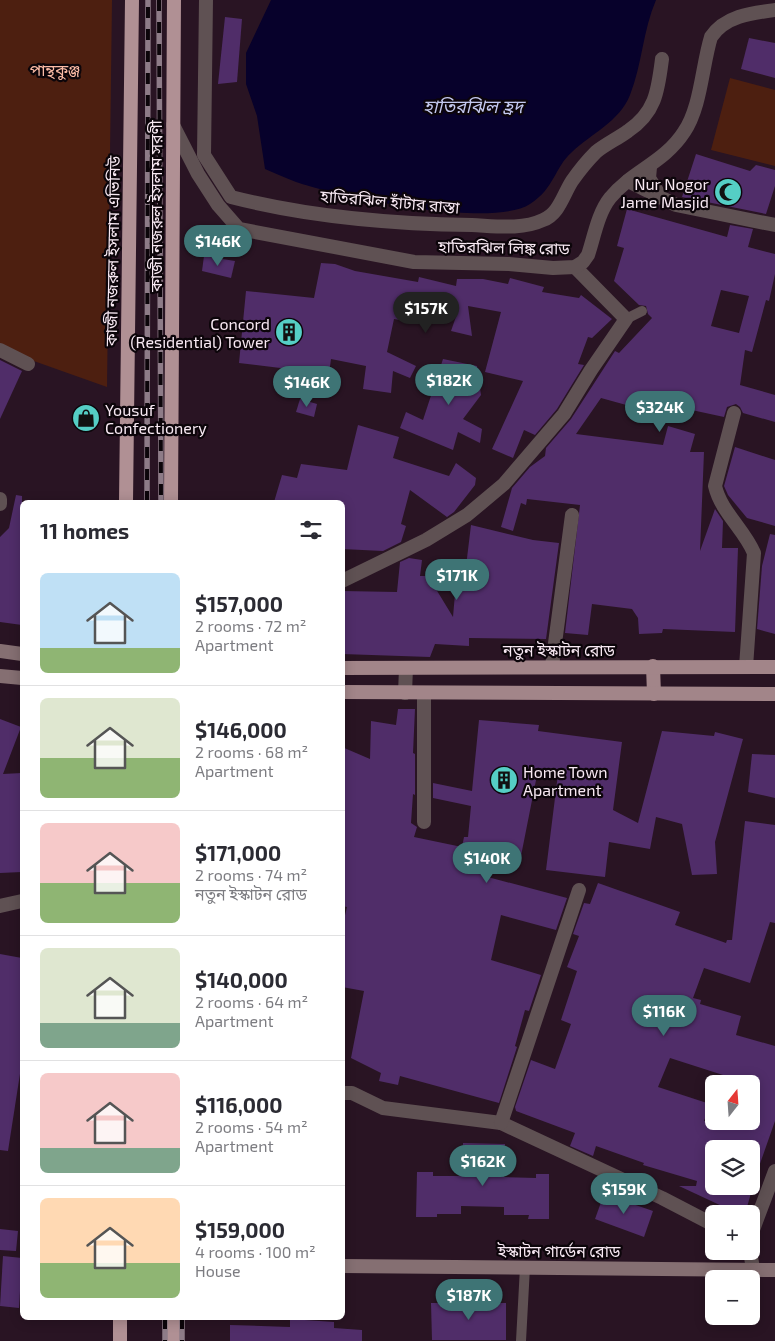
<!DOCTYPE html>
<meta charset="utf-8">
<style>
body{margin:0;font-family:"Exo 2","Noto Sans Bengali",sans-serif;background:#f7f7f7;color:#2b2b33;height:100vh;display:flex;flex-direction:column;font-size:19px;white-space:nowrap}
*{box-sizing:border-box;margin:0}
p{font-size:16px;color:#7c7c81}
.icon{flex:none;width:28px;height:28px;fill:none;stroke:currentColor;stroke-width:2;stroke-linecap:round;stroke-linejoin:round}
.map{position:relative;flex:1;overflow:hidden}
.side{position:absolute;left:20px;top:500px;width:325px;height:820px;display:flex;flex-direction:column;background:#fff;border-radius:8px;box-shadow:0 2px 12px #0003}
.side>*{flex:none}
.needle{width:32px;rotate:17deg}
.controls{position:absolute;left:705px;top:1075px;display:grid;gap:10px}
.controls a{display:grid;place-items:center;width:55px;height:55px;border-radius:8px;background:#fff;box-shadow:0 2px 12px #0003;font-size:25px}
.price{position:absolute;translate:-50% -42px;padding:0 11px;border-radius:18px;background:#3e7475;color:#fff;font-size:16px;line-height:32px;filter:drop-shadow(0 1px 2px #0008)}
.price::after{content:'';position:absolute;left:50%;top:30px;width:15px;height:11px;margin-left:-8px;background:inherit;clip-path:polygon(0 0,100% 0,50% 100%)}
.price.active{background:#222;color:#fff}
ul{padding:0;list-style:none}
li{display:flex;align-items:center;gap:15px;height:125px;padding:0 20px}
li+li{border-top:1px solid #e1e1e2}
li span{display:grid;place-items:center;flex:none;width:140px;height:100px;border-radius:8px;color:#555}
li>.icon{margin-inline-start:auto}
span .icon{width:60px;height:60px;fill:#fffc;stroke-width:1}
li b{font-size:21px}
h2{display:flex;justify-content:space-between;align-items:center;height:60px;padding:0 20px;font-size:21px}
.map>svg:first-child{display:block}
</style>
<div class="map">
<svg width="775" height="1341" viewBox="0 0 775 1341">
<rect width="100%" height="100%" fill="#291423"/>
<!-- green -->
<g fill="#4d1f10">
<path d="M0,0H112L107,387L0,349Z"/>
<path d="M730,78L775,90V166L711,150Z"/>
</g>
<!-- water -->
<path fill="#07012b" d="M271,0H656C643,30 642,65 630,95C619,122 592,133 572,152C554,168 555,188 530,204C491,229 340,197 296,182C285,178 275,173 265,169L257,116L246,84V53Z"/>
<!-- building -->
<g fill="#502d69" fill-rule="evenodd">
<path d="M225,17L242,19L237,82L218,84Z"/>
<path d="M749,38L775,43V78L741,69Z"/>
<path d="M696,154L750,171L756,165L775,170V186L766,214L682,197Z"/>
<path d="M627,209L727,237L730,225L753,229L748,247L775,254V274L769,301L766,300L752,352L745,350L740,385L775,395V422L743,413L740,407L736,404L727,407L724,417L650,401L648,411L601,398L576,434L663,445L668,426L695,434L690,452H704L700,551L715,509L723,521L722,548H738L735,632L663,629L662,633L639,634L638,618L632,609L592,604L588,635L565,633L580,505L527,499L526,505L521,503L513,531L501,527L512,488L530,467L545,456L546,448L571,419L615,351L619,353L652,318L648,314L646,306L639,305L614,281L624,248L617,246ZM721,290L749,296L739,333L711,326Z"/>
<path d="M204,256L235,261L231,278L202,271Z"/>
<path d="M321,263L335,264L355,271L418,282L419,277L456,286L457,279H483L508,284L510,278L544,287L542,292L579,298L581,295L612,319L592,338L588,337L578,364L584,365L557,409L535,435L524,430L513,458L492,449L523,381L485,372L501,312L468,306L472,336L451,331L459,308L447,303L437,324L406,316L405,321L394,319L387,352L416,366L410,378L393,371L391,393L363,389L366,366L331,359L329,374L239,363L246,291L314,298Z"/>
<path d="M443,359L477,366L481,395L463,419L482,429L480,443L458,432L453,450L400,428L406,412L423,420Z"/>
<path d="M0,360L22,371L0,419Z"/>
<path d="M300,399L317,404L314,417L296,412Z"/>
<path d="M358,425L399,437L393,458L449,476L456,463L476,478L475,485L454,512L447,517L410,490L401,524L406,526L401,542L383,551L342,549V502H274L282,475L297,478L301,464L347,470Z"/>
<path d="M735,447L775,460V526L747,518L728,495L724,486Z"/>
<path d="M16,495L22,496V625L0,622V537L9,528Z"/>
<path d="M471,525L533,540L559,543L546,639L469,638V646L435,644L430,657L342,654V591L397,592L400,562L409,558L422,560L420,576H428L453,617L456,582L464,583Z"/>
<path d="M770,534L775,535V634L757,629L762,566Z"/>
<path d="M398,709H415L413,753L415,754V795L413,794L411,823L417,827L414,837L462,847L464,837H468L471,806L433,798V783L472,791L479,720L539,725L538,731L622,742L613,810L638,823L662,731L714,736L715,732L743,739L715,842L717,874L692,875L682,824L656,817L650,849L609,842L605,877L546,870L558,774L538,770L519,866L487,862L484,876L567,898L556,930L501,915L491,960L541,975L529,1011L525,1010L515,1046L517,1047L499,1103L400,1076L398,1085L379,1081L381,1073L351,1058L364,991L342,987V928L347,907L342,906V747L370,759L371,721L396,725Z"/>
<path d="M0,719L21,727L3,774L22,773V872L0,873Z"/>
<path d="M752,754L775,755V798L748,792Z"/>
<path d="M745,821L775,825V923L770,922L750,983L704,968L693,998L701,1000L700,1004L741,1016L736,1035L775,1046V1121L755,1178L751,1177V1149H714V1186H753L745,1214H739L679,1186H696L697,1181L643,1165L644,1163L596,1146L593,1156L570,1146L575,1133L516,1111L515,1107L531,1060L555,1069L571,1024L561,1020L577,971L567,967L579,936L573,934L584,903L590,904L598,883L680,912L675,925L726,943L727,940H732ZM670,1058L751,1084V1121H704L710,1104L658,1087Z"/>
<path d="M0,954L22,958V1061L8,1151L0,1150Z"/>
<path d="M463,1143L505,1144L504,1177L536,1178V1174H549V1219H528L529,1215H504V1207L461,1206V1214H437V1217H416L417,1172H433V1176H462Z"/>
<path d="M604,1194L653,1211L644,1237L595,1219Z"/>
<path d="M0,1229L18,1231L16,1251L0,1250Z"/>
<path d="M3,1256L22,1258L19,1308L0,1306Z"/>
<path d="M431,1303H506V1340H432Z"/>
<path d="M290,1319L334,1322V1328L362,1330V1341H230V1325L290,1327Z"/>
</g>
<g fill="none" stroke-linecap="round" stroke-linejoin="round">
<!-- service -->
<g stroke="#5f5153" stroke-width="10">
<path d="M626,319L642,311"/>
<path d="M521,1341L525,1267"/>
</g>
<!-- pedestrian -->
<g stroke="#5f5153" stroke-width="14">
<path d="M206,0L204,155L231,197C309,217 391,224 472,225C495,226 522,230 543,220C559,214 563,195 572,181C579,171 587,161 596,152C606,144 617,139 628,131C656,112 658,90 662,59"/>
<path d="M405,693L406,668"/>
</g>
<!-- minor -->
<g stroke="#5f5153" stroke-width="14">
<path d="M650,167L649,178L660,196"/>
<path d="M628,181L676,205L775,225"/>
<path d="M0,350L28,364"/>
<path d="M734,413L715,486C721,512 744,529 754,553L746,667"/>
<path d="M0,499V504"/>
<path d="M342,581L426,540L467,515L504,484L564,414L591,370L626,319L575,267"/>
<path d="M552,666L572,515"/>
<path d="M424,822V693"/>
<path d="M0,906L22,901"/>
<path d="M342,1093H352L383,1108L501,1123L662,1198L714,1225"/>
<path d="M501,1123L579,890"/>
<path d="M751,1235L775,1171"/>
<path d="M750,1251L753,1269"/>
</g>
<!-- tertiary -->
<path stroke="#5f5153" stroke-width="14" d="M173,125L198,174L218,205L239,229L414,262L509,264L553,268L575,267L583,262L588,255C594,237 598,213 610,198C632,171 664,163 684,132C701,107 702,66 711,37C725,16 751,13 775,10"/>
<!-- secondary -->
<g stroke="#856f72" stroke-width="14">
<path d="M0,651L22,654"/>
<path d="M0,676L22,678"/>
<path d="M342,1266L775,1270"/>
</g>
<!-- primary -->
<g stroke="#a28589" stroke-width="14">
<path d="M653,666L654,694"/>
<path d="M342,668L775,667"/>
<path d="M342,692L775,694"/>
</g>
<!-- trunk -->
<g stroke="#b09094" stroke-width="14">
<path d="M126,502L132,0"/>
<path d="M171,502L174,0"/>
<path d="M120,1318V1341"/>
<path d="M173,1318L174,1341"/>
</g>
<!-- rail casing -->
<g stroke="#8e7c88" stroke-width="5.5">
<g id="rail">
<path d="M159,0L161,502"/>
<path d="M147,502L148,0"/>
<path d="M165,1318V1341"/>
<path d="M182,1318V1341"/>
</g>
</g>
<!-- rail -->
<use href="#rail" stroke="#0c050a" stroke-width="4" stroke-dasharray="11" stroke-linecap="butt"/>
</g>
<!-- icons -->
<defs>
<g id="mosque-disc" transform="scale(1.4375)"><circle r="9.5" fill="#55cec5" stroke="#0c050a"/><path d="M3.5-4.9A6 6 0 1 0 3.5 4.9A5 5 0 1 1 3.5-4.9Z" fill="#111"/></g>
<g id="building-disc" transform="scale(1.4375)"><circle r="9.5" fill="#55cec5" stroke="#0c050a"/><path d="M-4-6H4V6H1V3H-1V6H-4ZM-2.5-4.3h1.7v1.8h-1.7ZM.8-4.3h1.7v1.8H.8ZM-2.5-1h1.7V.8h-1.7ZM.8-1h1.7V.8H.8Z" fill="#111"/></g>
<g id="shop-disc" transform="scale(1.4375)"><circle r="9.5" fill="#55cec5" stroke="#0c050a"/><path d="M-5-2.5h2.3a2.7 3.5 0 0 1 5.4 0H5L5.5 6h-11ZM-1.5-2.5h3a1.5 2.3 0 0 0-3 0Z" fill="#111"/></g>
</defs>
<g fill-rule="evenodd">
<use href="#mosque-disc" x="728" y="192"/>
<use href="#building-disc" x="289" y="332"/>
<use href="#shop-disc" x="86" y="418"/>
<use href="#building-disc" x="504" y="780"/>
</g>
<g text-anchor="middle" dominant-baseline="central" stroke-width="4.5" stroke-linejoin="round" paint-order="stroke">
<!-- park labels -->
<g font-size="16" fill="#fcbca7" stroke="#0c050a">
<text x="55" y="69">পান্থকুঞ্জ</text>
</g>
<!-- poi labels -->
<g font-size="16" fill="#f8e9f3" stroke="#0c050a" text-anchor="end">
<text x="709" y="183">Nur Nogor<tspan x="709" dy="18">Jame Masjid</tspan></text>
<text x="270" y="323">Concord<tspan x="270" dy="18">(Residential) Tower</tspan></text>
<text x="105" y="409" text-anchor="start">Yousuf<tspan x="105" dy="18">Confectionery</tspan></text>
<text x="523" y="771" text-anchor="start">Home Town<tspan x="523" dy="18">Apartment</tspan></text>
</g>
<!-- street labels -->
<g font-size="16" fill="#f8e9f3" stroke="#0c050a">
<text transform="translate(390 201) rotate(5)">হাতিরঝিল হাঁটার রাস্তা</text>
<text transform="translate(155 206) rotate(-90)">কাজী নজরুল ইসলাম সরণী</text>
<text transform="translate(504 247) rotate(1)">হাতিরঝিল লিঙ্ক রোড</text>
<text transform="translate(112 251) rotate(-89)">কাজী নজরুল ইসলাম এভিনিউ</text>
<text x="559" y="649">নতুন ইস্কাটন রোড</text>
<text x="559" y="1250">ইস্কাটন গার্ডেন রোড</text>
</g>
<!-- water labels -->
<g font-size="18" font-style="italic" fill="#c4c9f0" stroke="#0c050a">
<text x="473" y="106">হাতিরঝিল হ্রদ</text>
</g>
</g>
</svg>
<div class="controls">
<a><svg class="needle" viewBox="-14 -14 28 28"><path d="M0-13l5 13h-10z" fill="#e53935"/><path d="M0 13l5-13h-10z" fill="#7c7c81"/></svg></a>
<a><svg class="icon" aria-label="layers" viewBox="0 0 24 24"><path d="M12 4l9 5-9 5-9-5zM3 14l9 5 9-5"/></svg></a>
<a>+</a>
<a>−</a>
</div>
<b class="price" style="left:218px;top:267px">$146K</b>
<b class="price active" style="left:426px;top:334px">$157K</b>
<b class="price" style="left:449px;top:406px">$182K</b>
<b class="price" style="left:307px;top:408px">$146K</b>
<b class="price" style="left:660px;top:433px">$324K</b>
<b class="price" style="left:457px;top:601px">$171K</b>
<b class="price" style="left:487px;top:884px">$140K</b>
<b class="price" style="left:664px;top:1037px">$116K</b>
<b class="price" style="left:483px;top:1187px">$162K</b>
<b class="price" style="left:624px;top:1215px">$159K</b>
<b class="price" style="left:469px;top:1321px">$187K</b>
<section class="side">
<h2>11 homes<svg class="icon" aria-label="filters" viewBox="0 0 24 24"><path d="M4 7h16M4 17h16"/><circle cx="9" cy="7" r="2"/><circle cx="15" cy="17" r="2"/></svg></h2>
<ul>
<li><span style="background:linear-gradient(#bfe0f5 75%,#8fb573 0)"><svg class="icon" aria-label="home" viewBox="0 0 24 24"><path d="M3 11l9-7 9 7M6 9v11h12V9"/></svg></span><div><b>$157,000</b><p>2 rooms · 72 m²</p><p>Apartment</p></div></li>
<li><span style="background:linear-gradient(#dfe7d0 60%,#8fb573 0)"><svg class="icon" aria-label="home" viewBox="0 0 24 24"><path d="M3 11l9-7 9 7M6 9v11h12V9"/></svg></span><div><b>$146,000</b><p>2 rooms · 68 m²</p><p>Apartment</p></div></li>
<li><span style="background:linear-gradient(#f6c9c9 60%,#8fb573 0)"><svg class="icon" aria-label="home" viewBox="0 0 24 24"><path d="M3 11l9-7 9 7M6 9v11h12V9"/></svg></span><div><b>$171,000</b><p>2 rooms · 74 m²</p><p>নতুন ইস্কাটন রোড</p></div></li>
<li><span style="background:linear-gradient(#dfe7d0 75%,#7fa58c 0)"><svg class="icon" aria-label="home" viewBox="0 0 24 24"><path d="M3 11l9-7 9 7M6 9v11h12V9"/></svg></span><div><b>$140,000</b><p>2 rooms · 64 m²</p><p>Apartment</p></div></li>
<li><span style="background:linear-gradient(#f6c9c9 75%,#7fa58c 0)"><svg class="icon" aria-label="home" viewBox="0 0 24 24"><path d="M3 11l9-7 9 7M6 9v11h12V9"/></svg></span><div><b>$116,000</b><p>2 rooms · 54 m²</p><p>Apartment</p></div></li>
<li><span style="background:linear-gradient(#ffd9b3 65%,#8fb573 0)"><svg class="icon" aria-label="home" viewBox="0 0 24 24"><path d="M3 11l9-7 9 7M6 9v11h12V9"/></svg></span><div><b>$159,000</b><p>4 rooms · 100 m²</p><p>House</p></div></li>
</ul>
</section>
</div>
